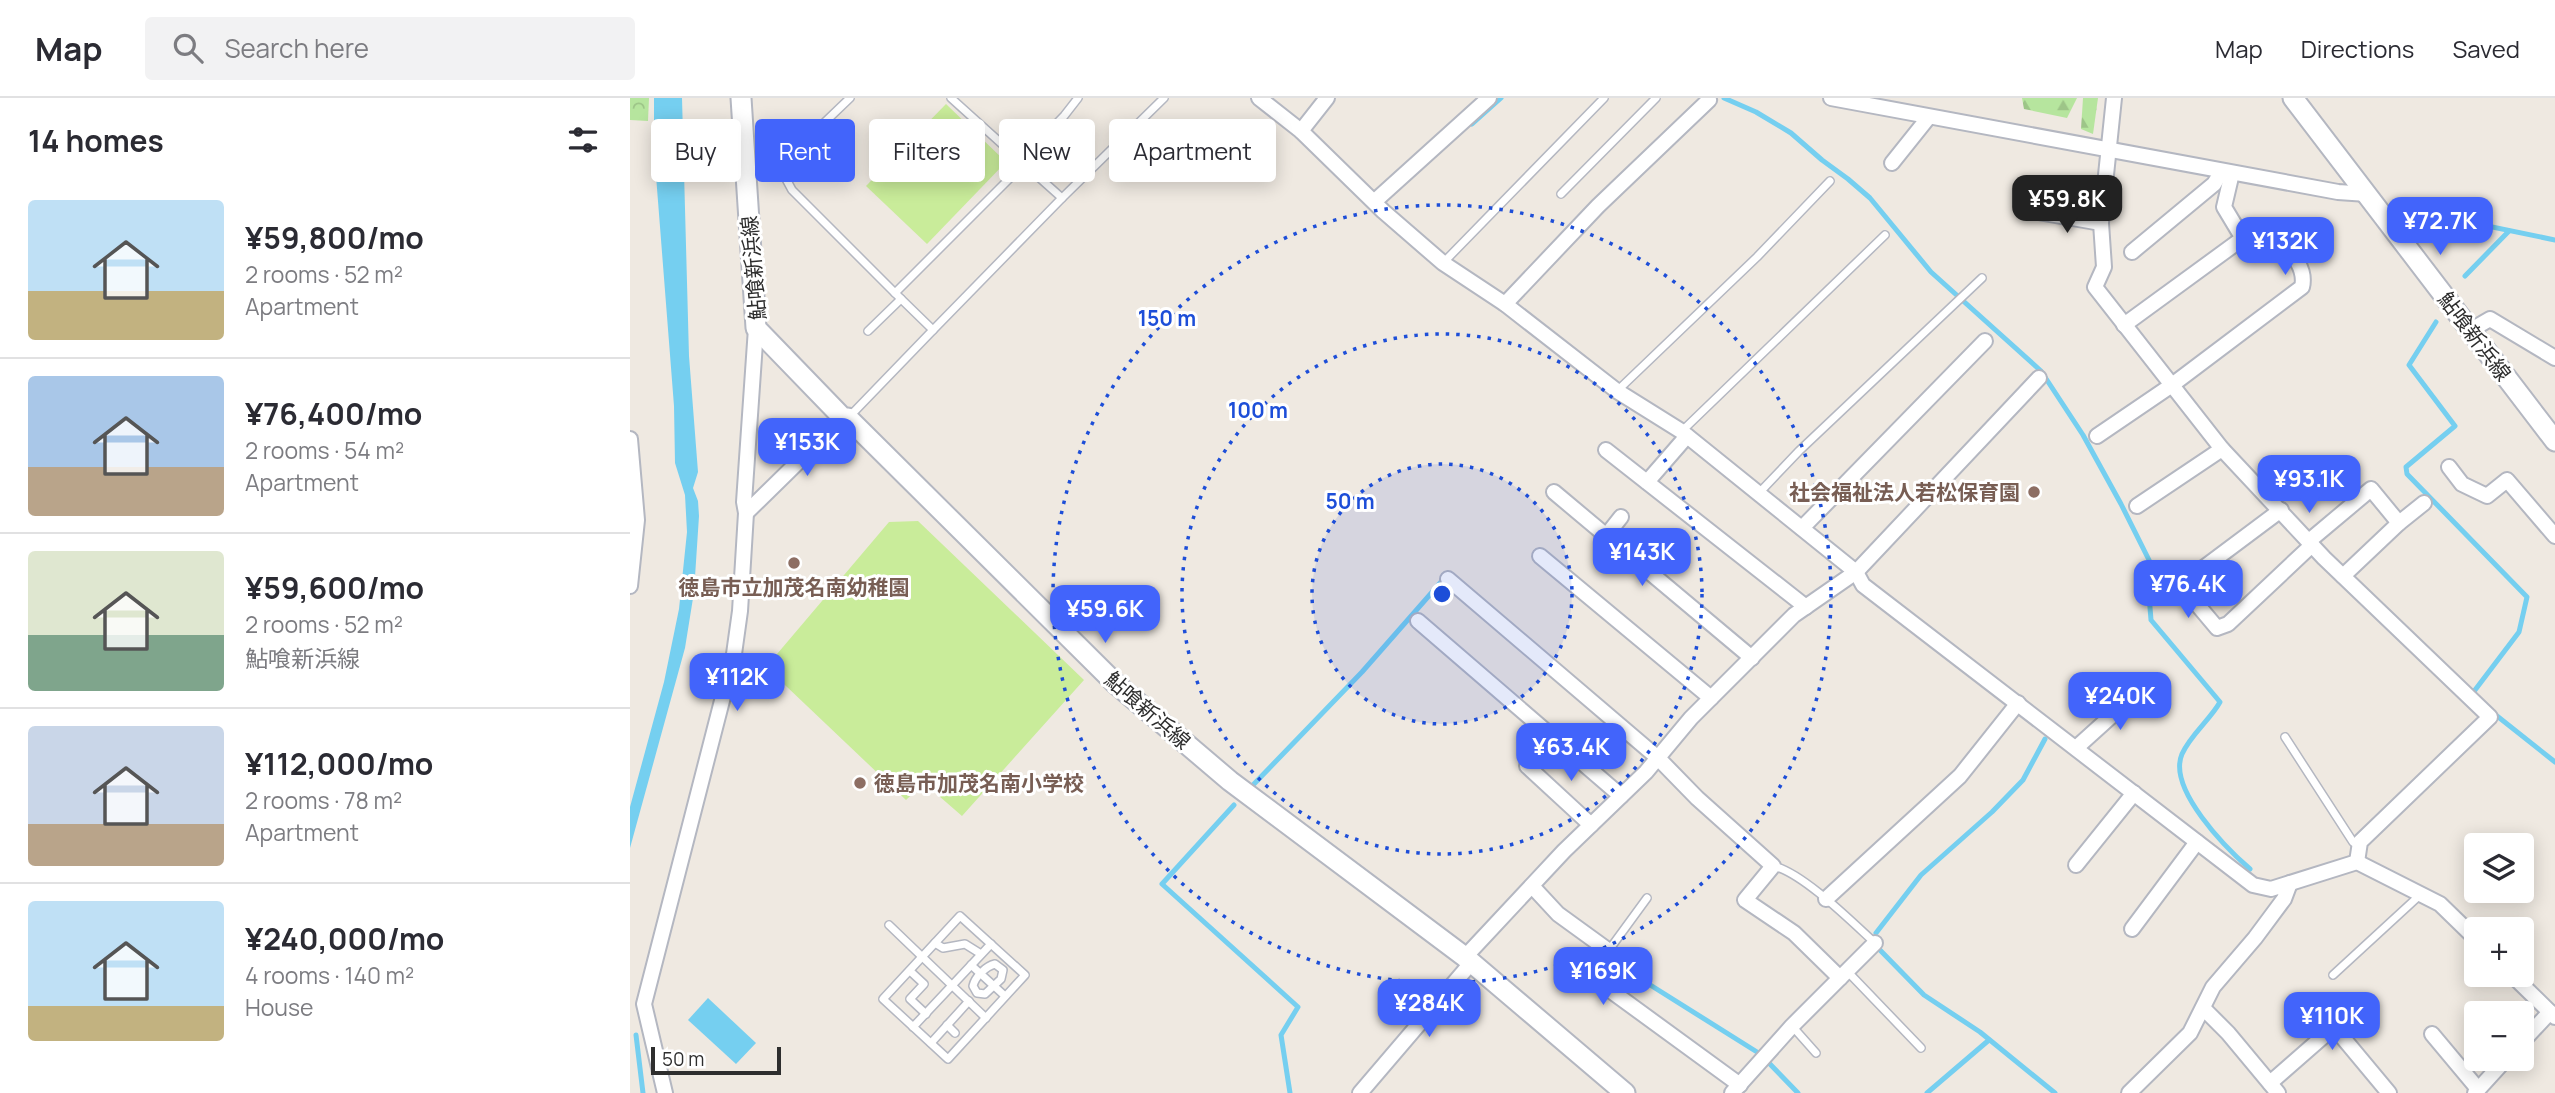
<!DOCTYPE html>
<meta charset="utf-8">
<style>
body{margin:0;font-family:Manrope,"Noto Sans JP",sans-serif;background:#f2f2f3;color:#2b2b33;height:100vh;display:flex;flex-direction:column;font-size:26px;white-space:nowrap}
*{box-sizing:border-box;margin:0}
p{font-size:23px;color:#7c7c81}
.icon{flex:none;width:38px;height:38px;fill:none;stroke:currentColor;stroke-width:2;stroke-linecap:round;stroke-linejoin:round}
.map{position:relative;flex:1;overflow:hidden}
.drawer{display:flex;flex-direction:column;background:#fff;width:630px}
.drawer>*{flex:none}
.guide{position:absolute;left:21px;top:21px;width:665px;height:63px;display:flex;gap:14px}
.tools{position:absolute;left:1834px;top:735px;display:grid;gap:14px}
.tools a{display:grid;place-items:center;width:70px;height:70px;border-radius:7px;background:#fff;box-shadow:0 4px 18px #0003;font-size:35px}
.scale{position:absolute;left:21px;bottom:18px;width:130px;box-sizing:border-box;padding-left:7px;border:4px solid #2e2e2e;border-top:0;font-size:19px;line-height:24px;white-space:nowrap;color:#2e2e2e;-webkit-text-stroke:5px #fff;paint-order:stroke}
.price{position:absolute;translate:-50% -60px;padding:0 16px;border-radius:14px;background:#4264fb;color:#fff;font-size:23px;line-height:46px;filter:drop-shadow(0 2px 4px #0008)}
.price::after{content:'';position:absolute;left:50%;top:42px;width:21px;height:16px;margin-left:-10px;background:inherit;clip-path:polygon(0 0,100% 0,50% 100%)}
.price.current{background:#222;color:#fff}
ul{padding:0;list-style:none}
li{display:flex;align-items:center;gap:21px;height:175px;padding:0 28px}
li+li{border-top:2px solid #e1e1e2}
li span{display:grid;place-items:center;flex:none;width:196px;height:140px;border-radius:7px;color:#555}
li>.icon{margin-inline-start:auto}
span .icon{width:84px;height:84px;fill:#fffc;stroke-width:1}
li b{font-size:30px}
h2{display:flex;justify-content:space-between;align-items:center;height:84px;padding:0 28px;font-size:30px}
.tag{padding:0 24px;border-radius:7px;background:#fff;box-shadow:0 4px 18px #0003;font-size:24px;line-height:63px}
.tag.current{background:#4264fb;color:#fff}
header{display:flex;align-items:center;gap:42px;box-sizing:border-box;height:98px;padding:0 35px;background:#fff;border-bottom:2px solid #e1e1e2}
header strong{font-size:33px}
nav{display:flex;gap:38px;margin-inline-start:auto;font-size:24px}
.search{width:490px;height:63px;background:#f2f2f3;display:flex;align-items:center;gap:18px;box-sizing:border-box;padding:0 24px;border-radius:7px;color:#7c7c81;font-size:26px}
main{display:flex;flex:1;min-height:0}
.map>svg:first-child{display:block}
</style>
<header>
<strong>Map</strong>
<div class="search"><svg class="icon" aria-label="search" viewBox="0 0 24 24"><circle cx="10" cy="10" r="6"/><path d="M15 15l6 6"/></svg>Search here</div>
<nav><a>Map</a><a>Directions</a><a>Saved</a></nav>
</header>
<main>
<section class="drawer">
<h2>14 homes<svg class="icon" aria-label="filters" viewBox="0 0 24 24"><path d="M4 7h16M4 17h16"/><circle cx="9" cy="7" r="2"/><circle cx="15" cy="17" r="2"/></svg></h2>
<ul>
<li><span style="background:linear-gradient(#bfe0f5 65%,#c2b280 0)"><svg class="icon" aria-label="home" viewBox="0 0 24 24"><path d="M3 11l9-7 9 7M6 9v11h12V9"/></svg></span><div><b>¥59,800/mo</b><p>2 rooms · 52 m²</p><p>Apartment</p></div></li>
<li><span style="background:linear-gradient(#a9c7e8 65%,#b9a48a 0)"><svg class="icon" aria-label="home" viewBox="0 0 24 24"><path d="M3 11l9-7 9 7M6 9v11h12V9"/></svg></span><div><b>¥76,400/mo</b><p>2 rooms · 54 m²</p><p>Apartment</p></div></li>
<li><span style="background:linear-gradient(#dfe7d0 60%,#7fa58c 0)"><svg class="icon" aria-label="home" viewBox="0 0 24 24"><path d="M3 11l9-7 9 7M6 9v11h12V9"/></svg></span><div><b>¥59,600/mo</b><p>2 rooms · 52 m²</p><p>鮎喰新浜線</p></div></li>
<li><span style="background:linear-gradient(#c9d6e8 70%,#b9a48a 0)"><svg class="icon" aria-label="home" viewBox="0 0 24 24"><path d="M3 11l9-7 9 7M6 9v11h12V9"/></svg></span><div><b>¥112,000/mo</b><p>2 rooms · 78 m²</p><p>Apartment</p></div></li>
<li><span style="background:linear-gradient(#bfe0f5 75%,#c2b280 0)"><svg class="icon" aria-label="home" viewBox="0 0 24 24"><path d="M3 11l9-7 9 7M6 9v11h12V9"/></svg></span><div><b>¥240,000/mo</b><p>4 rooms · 140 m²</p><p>House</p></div></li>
</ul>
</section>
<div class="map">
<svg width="1925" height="995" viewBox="0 0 1925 995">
<defs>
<pattern id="forest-firs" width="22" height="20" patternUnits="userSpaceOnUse" patternTransform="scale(1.75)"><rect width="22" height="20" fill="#b6e59e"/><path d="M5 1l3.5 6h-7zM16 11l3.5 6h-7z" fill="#9dc588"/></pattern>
<pattern id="park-crowns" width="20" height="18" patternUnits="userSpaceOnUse" patternTransform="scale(1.75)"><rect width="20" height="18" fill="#b6e59e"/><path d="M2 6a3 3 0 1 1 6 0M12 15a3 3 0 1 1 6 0" fill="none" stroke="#9dc588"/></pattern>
</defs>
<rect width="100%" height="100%" fill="#efe9e1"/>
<!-- forest -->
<g fill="url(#forest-firs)">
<path d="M1392,0H1447L1437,20L1394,11Z"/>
<path d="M1453,0H1468L1463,36L1451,31Z"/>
</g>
<!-- park -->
<path fill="url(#park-crowns)" d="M0,0H19L18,23L0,22Z"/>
<!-- pitch -->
<g fill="#c9ec9a">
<path d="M316,6L376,64L297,146L236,88Z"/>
<path d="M288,423L454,582L332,718L294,685L276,702L136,569L259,424Z"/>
</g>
<!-- water -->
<g fill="#75cff0">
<path d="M24,0H52L59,258L68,374L63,390L68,403L69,418L64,494L55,550L0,750V709L34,584L49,511L57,434L55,397L45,365L44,308L24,52Z"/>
<path d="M78,900L126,945L106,966L58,922Z"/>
</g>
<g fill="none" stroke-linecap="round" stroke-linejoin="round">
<!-- stream -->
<g stroke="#75cff0" stroke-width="5">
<path d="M1094,0L1126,14L1161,35L1192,62L1218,81L1240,100L1301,174L1411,273L1453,337L1491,406L1523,470L1519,497L1521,522L1590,604C1580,622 1561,636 1552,656C1537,691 1597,751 1620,771"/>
<path d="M842,26L871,0"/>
<path d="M1775,111L1925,142"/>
<path d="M1835,178L1879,133"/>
<path d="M1806,224L1779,267L1825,328L1776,369L1777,376L1897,499L1889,534L1842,596L1844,598"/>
<path d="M1862,614L1925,664"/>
<path d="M623,687L732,574L811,484"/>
<path d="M604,707L532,786L668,909L651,937L660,995"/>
<path d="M1246,835L1291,777L1362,714L1393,682L1415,641"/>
<path d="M1248,850L1294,897L1350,934L1425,995"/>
<path d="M982,863L1127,954"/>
<path d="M6,937L13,995"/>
<path d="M1137,963L1168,995"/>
<path d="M1297,995L1359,942"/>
</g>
<!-- lane casing -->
<g stroke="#b4b7c1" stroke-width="10">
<g id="lane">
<path d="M220,0L149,68L162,92L265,195L394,66L321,0"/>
<path d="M391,62L434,18L448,0"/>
<path d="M931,96L1026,0"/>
<path d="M432,100L534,0"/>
<path d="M813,165L974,0"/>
<path d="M265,195L303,232L432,100L394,66"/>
<path d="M238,233L271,201"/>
<path d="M987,293L1127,159L1200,83"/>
<path d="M219,319L303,232"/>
<path d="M1052,333L1255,137"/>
<path d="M1129,395L1169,353L1352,180"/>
<path d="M1655,639L1723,744L1729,748"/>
<path d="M1143,768C1172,774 1222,824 1245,845"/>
<path d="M330,818L395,877L318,961L253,901Z"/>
<path d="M259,827L356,920"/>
<path d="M305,845L313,850L335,846L351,856"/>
<path d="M979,852L1017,800"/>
<path d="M365,866L373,872L371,881L355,896L347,895L343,888C345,879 356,868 365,866Z"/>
<path d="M341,867L375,898"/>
<path d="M280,873L294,886L280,901L296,916"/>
<path d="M1217,873L1291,950"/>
<path d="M1703,877L1790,797"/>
<path d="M317,927L325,935"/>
<path d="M1162,928L1186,955"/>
<path d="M283,929L361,846"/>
<path d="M301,945L339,903"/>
</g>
</g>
<!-- street casing -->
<g stroke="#b4b7c1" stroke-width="18">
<g id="street">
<path d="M629,0L671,33L753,113L813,165L875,206L987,293L1051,333L1226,474L1233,487L1623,787L1641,791L1727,764L1810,806L1846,841"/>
<path d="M1201,0L1708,94L1737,96"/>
<path d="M1484,0L1471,125L1474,169L1465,189L1592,351L1694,460L1860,619L1730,744L1727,764"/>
<path d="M671,33L697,0"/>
<path d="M1262,65L1298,20"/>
<path d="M745,103L859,0"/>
<path d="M1408,114L1471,125"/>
<path d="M1502,154L1584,86L1592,73"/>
<path d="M875,206L968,108L1079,2L1078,0"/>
<path d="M1494,227L1620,135"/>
<path d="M1841,232L1860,221L1925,260"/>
<path d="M1467,338L1542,287L1672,189C1677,169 1659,152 1647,138L1609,134L1594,109L1602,75"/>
<path d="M0,341L7,422L0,488"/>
<path d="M976,352L1176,509"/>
<path d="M1819,369L1832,386L1857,398L1877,382L1925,438"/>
<path d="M1017,384L1057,338"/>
<path d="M924,394L1122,560"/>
<path d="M1507,408L1592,351"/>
<path d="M1651,412L1556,483L1555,492L1587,530L1598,526L1682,447"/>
<path d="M116,415L213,320"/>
<path d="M1769,425L1794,405"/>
<path d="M1172,430L1355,243"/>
<path d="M976,438L991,419"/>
<path d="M1679,443L1741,391L1769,425L1713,478"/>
<path d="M910,458L1081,600"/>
<path d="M818,481L1028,660L1067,700L1143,768L1115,802L1164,835L1210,880"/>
<path d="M788,523L991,698"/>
<path d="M1446,650L1509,593"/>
<path d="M897,668L961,727"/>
<path d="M1446,767L1504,695"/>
<path d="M902,788L928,816L979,853L962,879L1110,987"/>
<path d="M1196,801L1330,678L1388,605"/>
<path d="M1502,831L1567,744"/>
<path d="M835,859L934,753L1016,674L1061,620L1164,517L1226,474L1409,280"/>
<path d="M1882,877L1925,919"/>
<path d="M1573,910L1598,935L1648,995"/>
<path d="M1802,936L1848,991"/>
<path d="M1892,944L1920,914"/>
<path d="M1640,985L1704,929L1759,995"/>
<path d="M35,995L14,906L104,556L110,513L116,415L114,404L126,230"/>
<path d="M730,995L842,864"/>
<path d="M1102,995L1162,928L1245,845"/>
<path d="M1499,995L1560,935L1583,889L1625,840L1654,801L1660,785"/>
<path d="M1845,995L1876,961"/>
</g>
</g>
<!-- secondary casing -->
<g stroke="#b4b7c1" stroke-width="23">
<g id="secondary">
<path d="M111,0L126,230L213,320H218L486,586L600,683L835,859L995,995"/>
<path d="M1663,0L1925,343"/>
</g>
</g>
<!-- lane -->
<use href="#lane" stroke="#fff" stroke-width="7"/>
<!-- street -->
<use href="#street" stroke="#fff" stroke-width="14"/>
<!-- secondary -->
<use href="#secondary" stroke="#fff" stroke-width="19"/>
</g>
<!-- distance rings -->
<circle cx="812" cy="496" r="130" fill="#1d4ed8" fill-opacity=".12"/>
<g fill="none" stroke="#1d4ed8" stroke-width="3.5" stroke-dasharray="3.5 7">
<circle cx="812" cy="496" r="130"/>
<circle cx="812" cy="496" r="260"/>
<circle cx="812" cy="496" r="389"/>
</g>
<!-- markers -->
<g fill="#8d6e63" stroke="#fff" stroke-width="2.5">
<circle cx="1404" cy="394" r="7"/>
<circle cx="164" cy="465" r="7"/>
<circle cx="230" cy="685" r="7"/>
</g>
<g text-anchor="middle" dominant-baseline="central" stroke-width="6" stroke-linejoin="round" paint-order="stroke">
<!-- street labels -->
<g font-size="21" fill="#2e2e2e" stroke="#fff">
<text transform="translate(123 170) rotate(-95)">鮎喰新浜線</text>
<text transform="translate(1845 238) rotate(53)">鮎喰新浜線</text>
<text transform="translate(518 612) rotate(41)">鮎喰新浜線</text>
</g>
<!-- education labels -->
<g font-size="21" font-weight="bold" fill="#785e54" stroke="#fff" text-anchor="end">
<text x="1390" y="394">社会福祉法人若松保育園</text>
<text x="164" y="489" text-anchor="middle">徳島市立加茂名南幼稚園</text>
<text x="244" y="685" text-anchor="start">徳島市加茂名南小学校</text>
</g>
</g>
<circle cx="812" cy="496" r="10" fill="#1d4ed8" stroke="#fff" stroke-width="3.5"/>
<g font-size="21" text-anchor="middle" font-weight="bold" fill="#1d4ed8" stroke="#fff" stroke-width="6" stroke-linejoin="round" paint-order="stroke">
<text x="537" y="228">150 m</text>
<text x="628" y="320">100 m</text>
<text x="720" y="411">50 m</text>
</g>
</svg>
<div class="tools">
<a><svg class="icon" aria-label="layers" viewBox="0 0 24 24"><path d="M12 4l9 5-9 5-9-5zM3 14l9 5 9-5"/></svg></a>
<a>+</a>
<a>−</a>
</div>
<div class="scale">50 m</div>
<b class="price current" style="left:1437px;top:137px">¥59.8K</b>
<b class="price" style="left:1810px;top:159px">¥72.7K</b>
<b class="price" style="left:1655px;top:179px">¥132K</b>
<b class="price" style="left:177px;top:380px">¥153K</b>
<b class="price" style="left:1679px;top:417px">¥93.1K</b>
<b class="price" style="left:1012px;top:490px">¥143K</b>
<b class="price" style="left:1558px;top:522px">¥76.4K</b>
<b class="price" style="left:475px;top:547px">¥59.6K</b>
<b class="price" style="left:107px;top:615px">¥112K</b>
<b class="price" style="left:1490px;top:634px">¥240K</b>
<b class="price" style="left:941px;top:685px">¥63.4K</b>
<b class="price" style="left:973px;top:909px">¥169K</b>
<b class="price" style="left:799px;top:941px">¥284K</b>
<b class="price" style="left:1702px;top:954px">¥110K</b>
<div class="guide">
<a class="tag">Buy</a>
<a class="tag current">Rent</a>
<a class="tag">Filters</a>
<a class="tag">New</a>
<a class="tag">Apartment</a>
</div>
</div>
</main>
